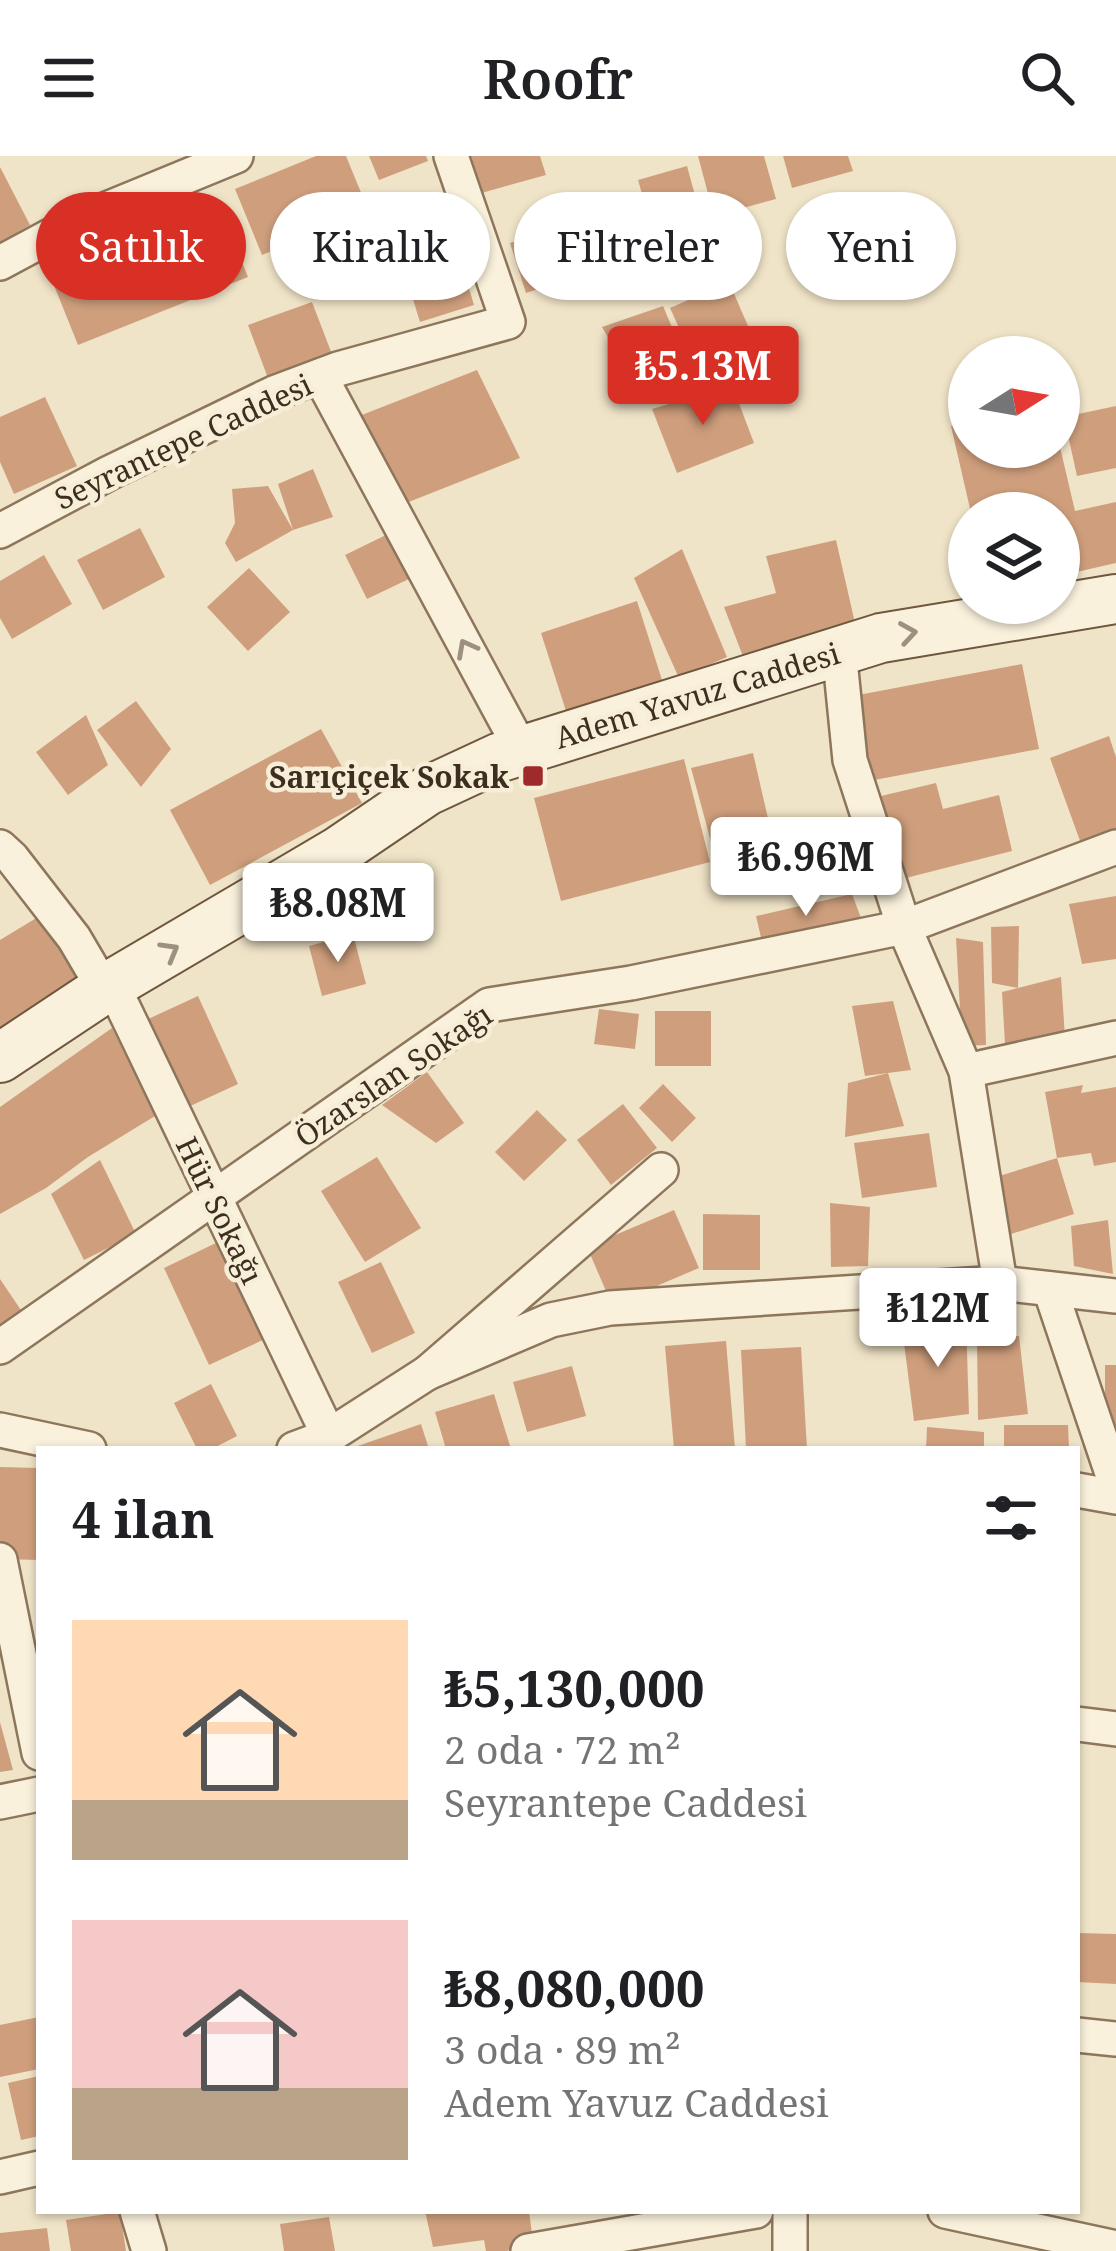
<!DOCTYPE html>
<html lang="tr">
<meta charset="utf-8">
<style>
body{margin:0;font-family:"Noto Serif",serif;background:#f2f2f2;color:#202124;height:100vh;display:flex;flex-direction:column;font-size:45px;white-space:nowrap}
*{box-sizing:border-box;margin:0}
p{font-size:39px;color:#757577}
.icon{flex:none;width:66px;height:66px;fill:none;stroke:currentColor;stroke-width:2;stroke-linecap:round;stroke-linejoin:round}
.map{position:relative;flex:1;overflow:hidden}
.panel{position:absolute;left:36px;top:1290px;width:1044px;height:768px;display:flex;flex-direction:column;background:#fff;border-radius:0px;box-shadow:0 3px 9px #0004}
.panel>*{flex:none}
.guide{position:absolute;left:36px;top:36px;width:1044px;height:108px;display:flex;gap:24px}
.needle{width:78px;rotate:79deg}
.tools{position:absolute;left:948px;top:180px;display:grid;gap:24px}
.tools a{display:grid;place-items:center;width:132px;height:132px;border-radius:50%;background:#fff;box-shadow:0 3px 9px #0004;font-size:60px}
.price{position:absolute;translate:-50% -102px;padding:0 27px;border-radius:12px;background:#fff;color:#222;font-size:39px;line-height:78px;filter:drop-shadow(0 3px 6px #0008)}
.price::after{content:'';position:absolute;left:50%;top:72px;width:36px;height:27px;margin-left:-18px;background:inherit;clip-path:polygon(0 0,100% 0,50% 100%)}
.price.current{background:#d93025;color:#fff}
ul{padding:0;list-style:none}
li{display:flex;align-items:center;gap:36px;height:300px;padding:0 36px}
li span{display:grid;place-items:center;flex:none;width:336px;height:240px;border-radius:0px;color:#555}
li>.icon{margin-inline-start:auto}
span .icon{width:144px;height:144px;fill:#fffc;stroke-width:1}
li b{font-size:51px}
h2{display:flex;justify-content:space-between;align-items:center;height:144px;padding:0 36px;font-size:51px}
.chip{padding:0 42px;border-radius:54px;background:#fff;box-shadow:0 3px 9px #0004;font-size:42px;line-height:108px}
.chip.current{background:#d93025;color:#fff}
header{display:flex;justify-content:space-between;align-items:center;height:156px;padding:0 36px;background:#fff;font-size:54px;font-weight:600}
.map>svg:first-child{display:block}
</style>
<header><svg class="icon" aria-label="menu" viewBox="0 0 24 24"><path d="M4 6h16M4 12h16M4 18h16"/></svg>Roofr<svg class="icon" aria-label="search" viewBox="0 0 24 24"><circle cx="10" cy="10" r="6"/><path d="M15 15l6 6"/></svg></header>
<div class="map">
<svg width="1116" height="2095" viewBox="0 0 1116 2095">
<rect width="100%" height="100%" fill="#f0e4c8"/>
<!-- building -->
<g fill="#cf9f7d">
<path d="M316,0H346L369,56L262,99L235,33Z"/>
<path d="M369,0H426L428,5L379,24Z"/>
<path d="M467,0H540L546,19L478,38Z"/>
<path d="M698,0H764L776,43L714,60Z"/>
<path d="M783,0H848L853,15L792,32Z"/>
<path d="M687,10L699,54L651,69L638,24Z"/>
<path d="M0,11L30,69L0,87Z"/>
<path d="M219,49L248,121L78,189L49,117Z"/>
<path d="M453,50L467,88L405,110L392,73Z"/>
<path d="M554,74L569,123L526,137L510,87Z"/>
<path d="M461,106L474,149L420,166L407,124Z"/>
<path d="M729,126L751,177L691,198L670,152Z"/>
<path d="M312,146L335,206L271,230L248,169Z"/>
<path d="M663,150L693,221L640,238L602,171Z"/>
<path d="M477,214L520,302L396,351L354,262Z"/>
<path d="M732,229L754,287L677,317L652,253Z"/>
<path d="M45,241L77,310L14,338L0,306V261Z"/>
<path d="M1116,250V312L1077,320L1064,261Z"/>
<path d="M969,265V291H1060L1075,355L1116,346V407L1059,420V357H971L951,270Z"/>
<path d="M313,313L333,361L293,374L236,406L225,387L235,367L232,333L268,330L293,374L278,328Z"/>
<path d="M140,372L165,421L103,454L77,404Z"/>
<path d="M390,377L413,421L367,443L345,399Z"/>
<path d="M836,384L858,480L744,503L724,451L776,437L766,400Z"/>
<path d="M682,393L727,501L679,522L634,422Z"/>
<path d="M44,399L72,448L12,483L0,462V425Z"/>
<path d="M249,412L290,456L248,495L207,451Z"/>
<path d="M637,445L662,524L566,555L541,477Z"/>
<path d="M1022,508L1039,593L869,625L853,540Z"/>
<path d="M136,545L171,593L141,631L97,574Z"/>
<path d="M86,559L108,609L68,639L36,596Z"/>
<path d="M321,573L362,647L210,729L170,654Z"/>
<path d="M1109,580L1116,601V681L1083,693L1050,602Z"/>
<path d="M753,597L780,715L723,730L691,612Z"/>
<path d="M684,603L710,706L561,745L534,642Z"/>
<path d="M936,627L943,653L999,639L1012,695L902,723L881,640Z"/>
<path d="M852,738L861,762L763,790L756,760Z"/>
<path d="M1116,740V803L1082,808L1069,748Z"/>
<path d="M38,761L79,824L0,875V784Z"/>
<path d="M1019,770L1018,832L992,827L991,771Z"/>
<path d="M353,778L366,828L322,840L309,790Z"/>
<path d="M956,782L983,786L986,889L962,890Z"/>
<path d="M1061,821L1065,881L1005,888L1002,836Z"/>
<path d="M198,840L238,928L186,952L146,864Z"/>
<path d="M893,845L911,914L888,917L904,970L845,981L848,927L888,917L865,920L852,850Z"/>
<path d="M599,853L639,858L635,893L594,888Z"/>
<rect x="655" y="855" width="56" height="55"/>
<path d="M112,872L155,960L88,1001L46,1032L0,1058V951Z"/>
<path d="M427,916L464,967L436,987L382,949Z"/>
<path d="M663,928L696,962L672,986L639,952Z"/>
<path d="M1083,929L1081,937L1116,931V1006L1094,1010L1091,997L1057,1002L1045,936Z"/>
<path d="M623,948L657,992L611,1029L577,984Z"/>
<path d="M537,954L567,984L524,1025L495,996Z"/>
<path d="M929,977L937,1031L862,1042L854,987Z"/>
<path d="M377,1001L421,1072L365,1106L321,1035Z"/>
<path d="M1057,1002L1074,1058L1008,1079L996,1021Z"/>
<path d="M100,1004L136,1078L84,1104L51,1038Z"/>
<path d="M830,1047L870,1051L868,1110L831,1111Z"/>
<path d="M674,1054L699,1112L612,1149L587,1091Z"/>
<path d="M703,1058L760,1059V1114H703Z"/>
<path d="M1108,1064L1113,1118L1074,1110L1071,1070Z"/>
<path d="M220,1085L265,1183L209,1209L164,1112Z"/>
<path d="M381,1106L415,1177L372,1197L338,1126Z"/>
<path d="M0,1123L27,1163L0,1182Z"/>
<path d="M966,1165L969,1258L914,1265L902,1171Z"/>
<path d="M1019,1180L1028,1258L978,1264L977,1184Z"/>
<path d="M726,1185L735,1293H674L665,1190Z"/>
<path d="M801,1191L807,1293H746L741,1194Z"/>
<rect x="1105" y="1209" width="11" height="66"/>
<path d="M572,1210L586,1260L527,1276L513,1226Z"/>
<path d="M211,1228L237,1280L212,1293H197L174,1247Z"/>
<path d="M494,1238L511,1293H446L435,1256Z"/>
<path d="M421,1268L429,1293H352V1292Z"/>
<path d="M1004,1269H1068L1069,1293H1004Z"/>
<path d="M927,1271L984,1276V1293H926Z"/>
<path d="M0,1311L39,1312V1404L0,1403Z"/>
<path d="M0,1566L13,1614L0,1616Z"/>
<path d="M1077,1777L1116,1778V1828L1077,1826Z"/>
<path d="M39,1861V1913L0,1921V1869Z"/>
<path d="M39,1920V1980L21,1984L8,1927Z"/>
<path d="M425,2055H529L533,2085L507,2095H486L484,2084L433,2091Z"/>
<path d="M120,2056L126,2095H71L66,2064Z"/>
<path d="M329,2061L335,2095H284L280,2068Z"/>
<path d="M47,2072L50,2095H0V2077Z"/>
</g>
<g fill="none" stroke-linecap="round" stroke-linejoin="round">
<!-- minor casing -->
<g stroke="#8d765c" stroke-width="38">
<g id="minor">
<path d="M0,107L80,64L236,0"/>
<path d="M320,220L522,595"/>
<path d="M0,375L109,317L274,237L338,213L508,166L451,0"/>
<path d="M839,494L850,604L904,771L966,915L1000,1127"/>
<path d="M0,691L12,702L74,782L104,833"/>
<path d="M112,828L329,1280"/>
<path d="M966,915L1116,882"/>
<path d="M1050,1133L1116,1329"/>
<path d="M0,1191L489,849L631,827L904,771L1116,691"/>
<path d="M427,1217L551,1164L610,1152L1000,1127L1116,1140"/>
<path d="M0,1274L89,1293"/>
<path d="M294,1293L329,1280L427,1217L661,1014"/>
<path d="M1077,1334L1116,1341"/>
<path d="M0,1404L39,1597"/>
<path d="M1077,1568L1116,1573"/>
<path d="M0,1646L39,1638"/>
<path d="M1077,1879L1116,1883"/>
<path d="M0,2021L39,2012"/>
<path d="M137,2055L149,2095"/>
<path d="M945,2055L1116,2092"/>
<path d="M528,2095L756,2055"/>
<path d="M790,2095V2055"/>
</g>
</g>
<!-- secondary casing -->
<g stroke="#6f573f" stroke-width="52">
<path id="secondary" d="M0,902L104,833L337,696L427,635L498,602L881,482L1116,443"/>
</g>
<!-- minor -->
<use href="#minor" stroke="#faf1dc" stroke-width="33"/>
<!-- secondary -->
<use href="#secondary" stroke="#faf1dc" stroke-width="48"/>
</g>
<!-- one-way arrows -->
<defs><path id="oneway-chevron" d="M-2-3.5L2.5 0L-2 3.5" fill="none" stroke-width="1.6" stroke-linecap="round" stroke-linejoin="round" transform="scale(3)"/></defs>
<g stroke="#9c907e">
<use href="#oneway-chevron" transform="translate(908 477) rotate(-9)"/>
<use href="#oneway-chevron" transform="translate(466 492) rotate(-118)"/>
<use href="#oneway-chevron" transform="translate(170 795) rotate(-30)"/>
</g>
<!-- markers -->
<rect fill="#9e2a2b" stroke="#f7eed8" stroke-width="4.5" x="521" y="608" width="24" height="24" rx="6"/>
<g text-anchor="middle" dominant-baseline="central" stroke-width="9" stroke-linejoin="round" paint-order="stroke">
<!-- street labels -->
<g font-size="30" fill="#3d2e20" stroke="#f7eed8">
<text transform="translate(183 285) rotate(-25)">Seyrantepe Caddesi</text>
<text transform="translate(697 539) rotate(-17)">Adem Yavuz Caddesi</text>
<text transform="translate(393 919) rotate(-34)">Özarslan Sokağı</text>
<text transform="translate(220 1054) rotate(64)">Hür Sokağı</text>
</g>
<!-- poi labels -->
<g font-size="30" font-weight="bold" fill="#3d2e20" stroke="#f7eed8" text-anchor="end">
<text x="509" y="620">Sarıçiçek Sokak</text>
</g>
</g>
</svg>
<div class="tools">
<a><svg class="needle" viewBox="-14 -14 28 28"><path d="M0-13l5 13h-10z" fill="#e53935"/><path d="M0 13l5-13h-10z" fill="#757577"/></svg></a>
<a><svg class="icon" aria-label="layers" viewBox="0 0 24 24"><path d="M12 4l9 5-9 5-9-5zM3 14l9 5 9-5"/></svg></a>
</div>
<b class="price current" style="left:703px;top:272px">₺5.13M</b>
<b class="price" style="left:806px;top:763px">₺6.96M</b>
<b class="price" style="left:338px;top:809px">₺8.08M</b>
<b class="price" style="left:938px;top:1214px">₺12M</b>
<div class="guide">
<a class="chip current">Satılık</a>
<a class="chip">Kiralık</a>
<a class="chip">Filtreler</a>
<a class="chip">Yeni</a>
</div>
<section class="panel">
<h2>4 ilan<svg class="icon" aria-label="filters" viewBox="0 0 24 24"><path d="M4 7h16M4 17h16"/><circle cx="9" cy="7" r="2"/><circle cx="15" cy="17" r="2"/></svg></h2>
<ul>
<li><span style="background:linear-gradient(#ffd9b3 75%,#b9a48a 0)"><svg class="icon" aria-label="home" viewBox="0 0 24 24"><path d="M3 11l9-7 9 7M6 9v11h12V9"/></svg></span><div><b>₺5,130,000</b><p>2 oda · 72 m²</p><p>Seyrantepe Caddesi</p></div></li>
<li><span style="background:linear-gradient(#f6c9c9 70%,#b9a48a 0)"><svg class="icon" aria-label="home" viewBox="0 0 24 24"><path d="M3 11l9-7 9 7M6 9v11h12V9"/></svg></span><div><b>₺8,080,000</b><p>3 oda · 89 m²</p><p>Adem Yavuz Caddesi</p></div></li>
</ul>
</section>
</div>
